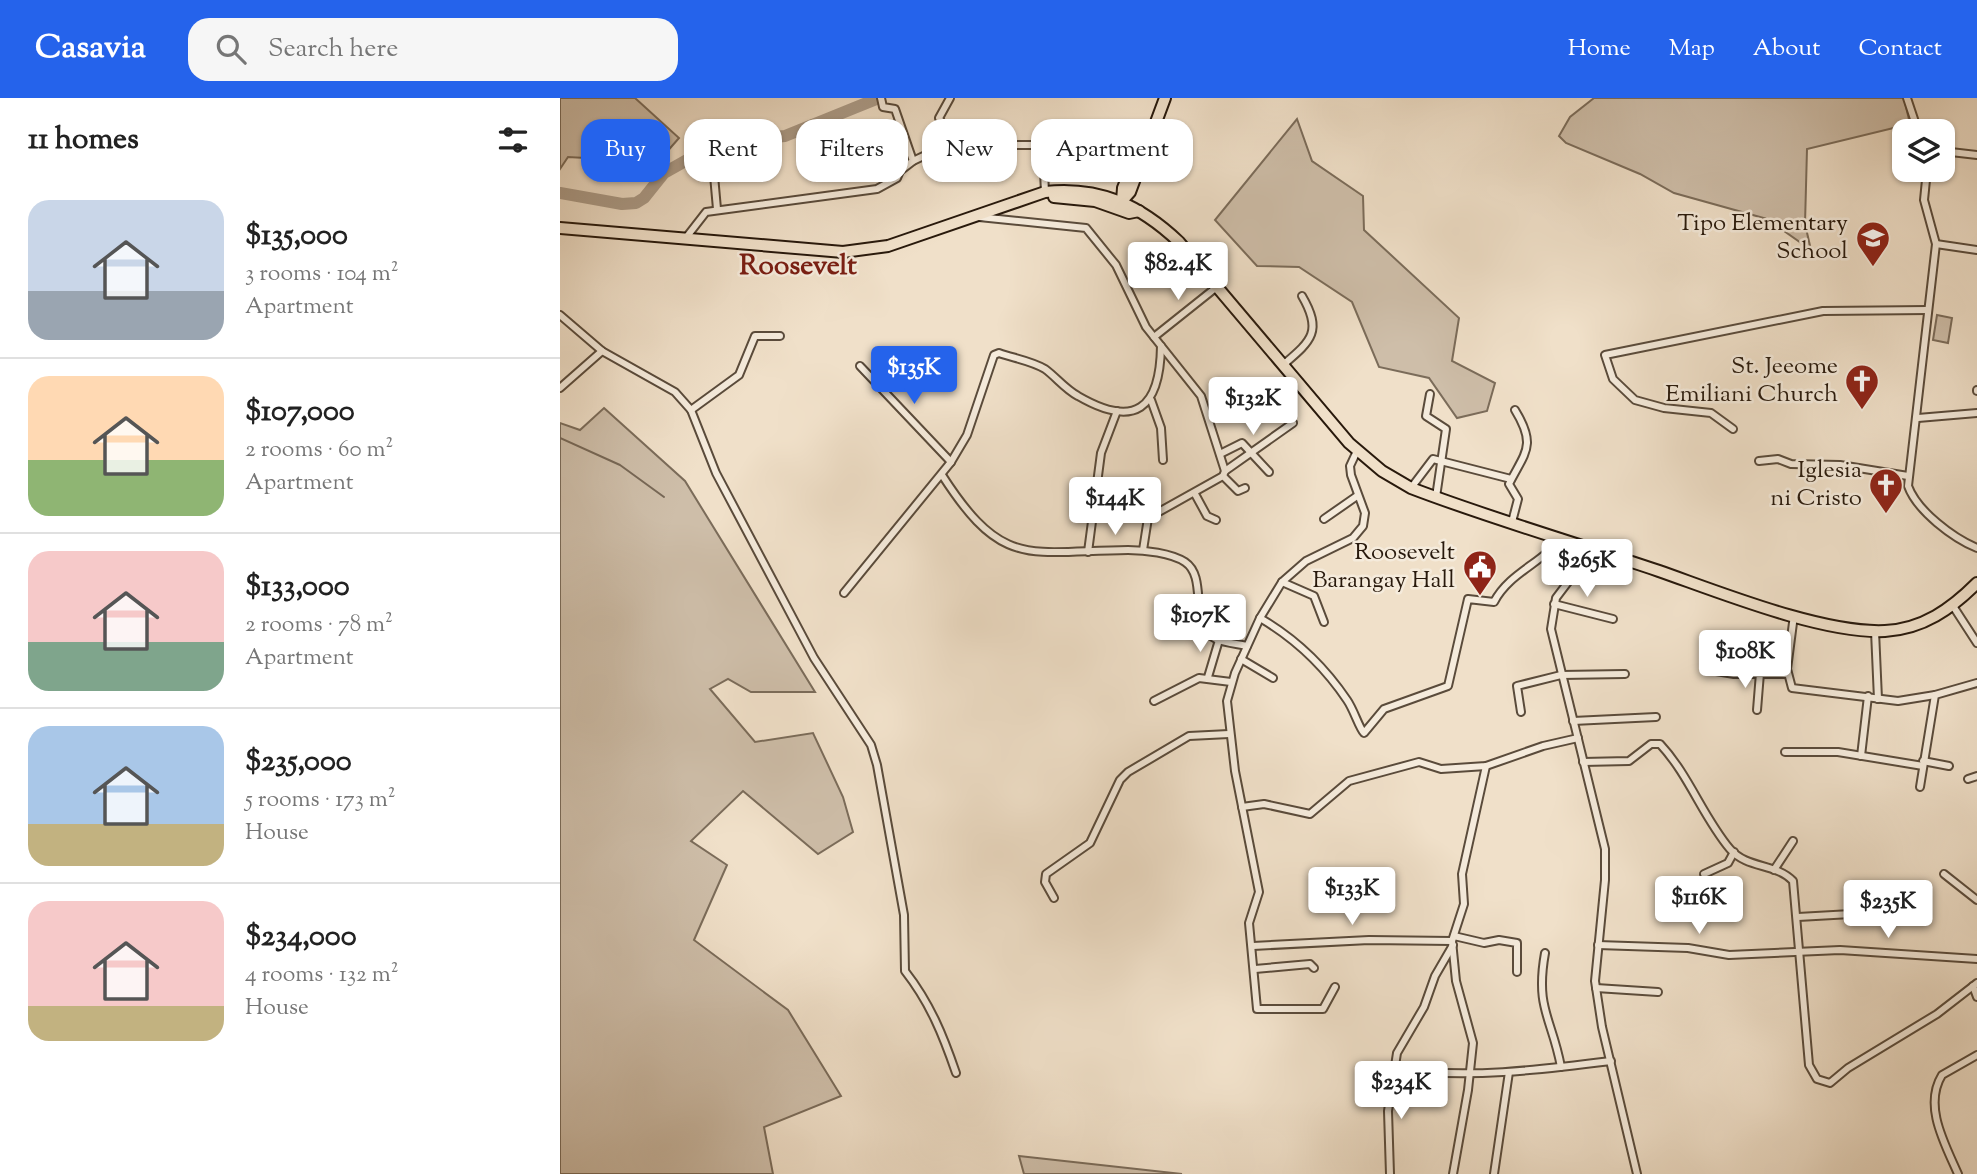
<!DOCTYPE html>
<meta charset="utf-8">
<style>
body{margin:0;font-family:"Sorts Mill Goudy",serif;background:#f6f6f6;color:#222;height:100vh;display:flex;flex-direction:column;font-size:26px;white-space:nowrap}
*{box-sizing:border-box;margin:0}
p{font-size:23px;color:#767676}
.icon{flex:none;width:38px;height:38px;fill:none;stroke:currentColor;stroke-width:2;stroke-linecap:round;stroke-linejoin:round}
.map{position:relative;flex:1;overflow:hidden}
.sheet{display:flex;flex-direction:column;background:#fff;width:560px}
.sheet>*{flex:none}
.guide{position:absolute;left:21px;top:21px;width:665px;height:63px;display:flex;gap:14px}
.controls{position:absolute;left:1332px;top:21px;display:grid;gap:14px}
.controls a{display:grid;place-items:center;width:63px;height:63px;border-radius:14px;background:#fff;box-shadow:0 2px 5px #0004;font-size:35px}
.price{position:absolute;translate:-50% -60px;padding:0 16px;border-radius:7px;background:#fff;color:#222;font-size:23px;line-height:46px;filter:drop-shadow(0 2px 4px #0008)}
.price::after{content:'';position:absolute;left:50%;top:42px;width:21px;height:16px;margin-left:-10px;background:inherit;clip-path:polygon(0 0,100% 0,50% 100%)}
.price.active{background:#2563eb;color:#fff}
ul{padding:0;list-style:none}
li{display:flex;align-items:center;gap:21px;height:175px;padding:0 28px}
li+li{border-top:2px solid #e0e0e0}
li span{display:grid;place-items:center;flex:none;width:196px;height:140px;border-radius:21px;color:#555}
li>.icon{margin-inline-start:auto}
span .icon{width:84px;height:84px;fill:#fffc;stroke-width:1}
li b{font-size:30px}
h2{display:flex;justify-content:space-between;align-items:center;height:84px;padding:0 28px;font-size:30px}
.chip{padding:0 24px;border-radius:21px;background:#fff;box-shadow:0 2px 5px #0004;font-size:24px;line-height:63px}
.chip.active{background:#2563eb;color:#fff}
header{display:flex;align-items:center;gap:42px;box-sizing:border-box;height:98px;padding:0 35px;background:#2563eb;color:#fff}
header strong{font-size:33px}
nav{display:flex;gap:38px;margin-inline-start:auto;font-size:24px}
.search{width:490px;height:63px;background:#f6f6f6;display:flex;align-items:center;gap:18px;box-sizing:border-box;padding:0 24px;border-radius:21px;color:#767676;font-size:26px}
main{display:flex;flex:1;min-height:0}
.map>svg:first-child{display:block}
</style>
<header>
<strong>Casavia</strong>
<div class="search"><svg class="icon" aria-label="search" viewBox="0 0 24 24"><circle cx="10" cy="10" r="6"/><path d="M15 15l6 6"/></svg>Search here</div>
<nav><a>Home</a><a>Map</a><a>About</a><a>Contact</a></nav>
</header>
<main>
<section class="sheet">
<h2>11 homes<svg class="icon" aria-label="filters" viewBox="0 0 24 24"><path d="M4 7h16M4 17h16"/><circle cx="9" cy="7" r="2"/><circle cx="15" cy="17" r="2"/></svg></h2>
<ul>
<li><span style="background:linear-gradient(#c9d6e8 65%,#9aa5b1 0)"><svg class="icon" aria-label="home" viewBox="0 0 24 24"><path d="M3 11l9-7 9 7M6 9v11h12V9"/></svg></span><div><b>$135,000</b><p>3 rooms · 104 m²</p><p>Apartment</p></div></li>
<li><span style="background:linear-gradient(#ffd9b3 60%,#8fb573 0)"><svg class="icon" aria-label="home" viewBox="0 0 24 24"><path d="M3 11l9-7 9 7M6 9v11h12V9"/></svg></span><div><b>$107,000</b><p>2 rooms · 60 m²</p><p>Apartment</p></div></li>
<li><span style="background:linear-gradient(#f6c9c9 65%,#7fa58c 0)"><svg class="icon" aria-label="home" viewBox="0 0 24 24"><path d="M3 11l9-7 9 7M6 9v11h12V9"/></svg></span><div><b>$133,000</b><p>2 rooms · 78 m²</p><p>Apartment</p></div></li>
<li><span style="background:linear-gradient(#a9c7e8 70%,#c2b280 0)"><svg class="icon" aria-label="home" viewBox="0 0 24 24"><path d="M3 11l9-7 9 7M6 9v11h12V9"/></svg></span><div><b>$235,000</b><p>5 rooms · 173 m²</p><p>House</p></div></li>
<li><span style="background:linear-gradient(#f6c9c9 75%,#c2b280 0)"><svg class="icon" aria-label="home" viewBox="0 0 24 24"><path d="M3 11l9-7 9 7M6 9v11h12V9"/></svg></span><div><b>$234,000</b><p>4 rooms · 132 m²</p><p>House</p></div></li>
</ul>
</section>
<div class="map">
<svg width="1417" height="1076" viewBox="0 0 1417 1076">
<rect width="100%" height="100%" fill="#f0e0c9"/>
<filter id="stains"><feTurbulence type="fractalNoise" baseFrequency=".00286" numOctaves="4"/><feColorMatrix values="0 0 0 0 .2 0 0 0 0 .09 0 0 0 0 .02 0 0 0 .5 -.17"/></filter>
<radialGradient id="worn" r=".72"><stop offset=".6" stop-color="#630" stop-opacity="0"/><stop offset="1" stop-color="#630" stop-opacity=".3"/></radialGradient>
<!-- green -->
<g fill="#cebea9" stroke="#7b6c5a" stroke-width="2">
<path d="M0,0H75L119,40L98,64L8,59L0,71Z"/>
<path d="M1034,0H1344L1350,26L1247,51L1245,126L1251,152L1207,121L1114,95L1080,76L1006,45L999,38L1010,19Z"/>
<path d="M737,21L752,63L803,98L804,132L899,220L892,263L935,285L927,313L897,320L869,280L819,269L792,204L739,169L697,168L655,122Z"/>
<path d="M1377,217L1392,220L1388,245L1373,242Z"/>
<path d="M44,310L125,383L255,594H191L168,581L150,591L195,644L253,635L283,699L293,734L258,756L183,693L131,743L167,767L134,842L228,912L281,998L204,1029L213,1076H0V325L20,332Z"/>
<path d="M459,1058L622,1076H464Z"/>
</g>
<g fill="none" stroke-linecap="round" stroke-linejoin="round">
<!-- stream -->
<path stroke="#776857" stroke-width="2" d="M0,340L60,367L104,399"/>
<!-- river -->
<path stroke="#ac9c89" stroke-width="12" d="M0,95L62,106L76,105L84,100L104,75L159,44L225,38L319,0"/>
<!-- street casing -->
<g stroke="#5a4b3b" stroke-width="10">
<g id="street">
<path d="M321,0L323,9L335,11L353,63"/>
<path d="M390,0L379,20L395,49"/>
<path d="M1347,0L1358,33"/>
<path d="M1382,53L1417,57"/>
<path d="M152,55L157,111"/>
<path d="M1367,72L1364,102L1376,146L1348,388C1357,413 1393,440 1417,450"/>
<path d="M485,94L484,74L492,47"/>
<path d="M419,119L526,130L556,167L586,229L641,298L665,373L663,378L588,420L583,452"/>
<path d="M125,141L146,114L317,91L337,80L340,73L353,63L374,53L418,47H492L517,33L541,30"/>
<path d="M1376,146L1417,152"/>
<path d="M0,217L42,253L115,294L131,312L156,375L254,560L311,647L317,667L344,817L345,873C370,905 383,937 396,975"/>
<path d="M594,239L658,188"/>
<path d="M723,267C751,243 763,234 742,198"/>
<path d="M300,268L391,364"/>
<path d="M0,290L42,253"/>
<path d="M1417,292V293"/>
<path d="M870,296L866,318L886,331L876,399"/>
<path d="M591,302L601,330L603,362"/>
<path d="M131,312L179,277L195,238H220"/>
<path d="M1358,320L1417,315"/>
<path d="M1173,331L1151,315L1104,310L1075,302L1053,281L1045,257L1263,213L1368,212"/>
<path d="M660,356L682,345L709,374"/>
<path d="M1199,363L1218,361L1231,366L1280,367L1348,378"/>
<path d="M665,373L733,325"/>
<path d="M382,377C443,472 468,453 568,452C585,452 611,455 625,464C649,480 627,528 656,541C665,545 678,546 687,548"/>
<path d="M663,378L678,393L685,390"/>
<path d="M535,388L581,392"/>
<path d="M851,390L873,361L951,381"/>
<path d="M635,396L647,418L656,422"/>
<path d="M764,421L797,398"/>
<path d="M952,424L958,401L949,386C965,354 977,348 955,312"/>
<path d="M1033,451L996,500L991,531L1045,751V782L1035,883L1042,929L1077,1076"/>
<path d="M528,454L541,355L557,313"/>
<path d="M722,484L754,498L764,524"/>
<path d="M284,495L391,364L407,337L434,257L439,255C453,260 472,263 485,271C496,279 505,291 518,298C575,331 600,311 601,248"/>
<path d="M994,506L1053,521"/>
<path d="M1393,508L1417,545"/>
<path d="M1234,517L1227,571L1232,590L1338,603L1375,597"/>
<path d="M700,520C736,541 764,568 787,602C794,612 799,630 804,635L824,611L888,588L908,501L934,504C949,475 982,465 1002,440"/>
<path d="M1315,533L1318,601"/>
<path d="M681,561L713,580"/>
<path d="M1150,572L1174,576H1227"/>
<path d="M648,579L659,542"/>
<path d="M594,603L639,580L671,584"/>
<path d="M1197,612L1200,575"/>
<path d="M961,614L957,588L1001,577L1065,576"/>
<path d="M1013,623L1096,619"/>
<path d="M1225,654H1278L1363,668"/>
<path d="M1301,658L1308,598"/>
<path d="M1363,663L1389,668"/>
<path d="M1023,664L1069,663L1091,646H1100C1129,677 1143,719 1170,751C1187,771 1216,765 1233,783L1249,967L1257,981L1270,985L1288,970L1377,916L1417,885"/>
<path d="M1408,681L1417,678"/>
<path d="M1360,689L1375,597L1417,585"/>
<path d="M682,709L704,706L750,716L789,683L859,664L881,671L926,668L983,648L1018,640"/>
<path d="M1214,772L1233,743"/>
<path d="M1144,776L1168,765L1174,754"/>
<path d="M1384,776L1417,802"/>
<path d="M494,800L485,784L486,776L530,745L560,682L568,674L629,638L669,636"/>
<path d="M1238,819L1344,813L1348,798"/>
<path d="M894,838L924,845L939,842L957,845V874"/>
<path d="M1038,847L1128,850L1169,857L1280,852L1417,861"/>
<path d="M693,848L809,842L892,843"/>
<path d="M985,855C975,911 992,920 1001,969"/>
<path d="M695,871L750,866L754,870"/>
<path d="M1413,888L1417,899"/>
<path d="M775,889L763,911H697L689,825L699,794L675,673L667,603L675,575L700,520L722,484L746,463L793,440L803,428L805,415L791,377L790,368L797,353"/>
<path d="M1036,890L1098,894"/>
<path d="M834,971C907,981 979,972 1051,963"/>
<path d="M830,1076L828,1013L837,955L864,909L875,878L893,847"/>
<path d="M893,1076L908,992L913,945L896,883L892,843L904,806L902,776L926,668"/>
<path d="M934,1076L949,974"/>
<path d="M1398,1076C1385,1046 1363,1008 1382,977L1417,957"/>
</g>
</g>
<!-- highway casing -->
<g stroke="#28190c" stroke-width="14">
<g id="highway">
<path d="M494,99L535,103L569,115L579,113"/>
<path d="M562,103L570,94L605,0"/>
<path d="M562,103L563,90L582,44"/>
<path d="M0,130L283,154L328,148L485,94C539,88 580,107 619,144L789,345L822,373L851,390C932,421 1016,445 1099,473C1159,494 1263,536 1325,533C1363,531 1391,511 1417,485"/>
</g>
</g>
<!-- street -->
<use href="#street" stroke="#f5ebdc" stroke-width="6"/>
<!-- highway -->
<use href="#highway" stroke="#f0e0c9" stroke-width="10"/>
</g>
<!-- icons -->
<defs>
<g id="school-pin" transform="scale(1.75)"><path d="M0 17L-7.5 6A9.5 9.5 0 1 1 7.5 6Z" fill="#8f2418" stroke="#f5ebdc"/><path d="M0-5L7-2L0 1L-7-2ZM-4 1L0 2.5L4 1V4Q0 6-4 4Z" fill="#fff"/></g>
<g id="church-pin" transform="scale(1.75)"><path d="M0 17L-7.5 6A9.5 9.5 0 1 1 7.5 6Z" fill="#8f2418" stroke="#f5ebdc"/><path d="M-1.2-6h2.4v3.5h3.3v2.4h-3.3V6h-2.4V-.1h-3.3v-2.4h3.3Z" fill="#fff"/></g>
<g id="civic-pin" transform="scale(1.75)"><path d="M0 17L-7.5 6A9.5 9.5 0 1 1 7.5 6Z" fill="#8f2418" stroke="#f5ebdc"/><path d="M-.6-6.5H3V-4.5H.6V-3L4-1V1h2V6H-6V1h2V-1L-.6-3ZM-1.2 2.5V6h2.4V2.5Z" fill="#fff"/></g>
</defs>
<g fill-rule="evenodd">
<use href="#school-pin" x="1313" y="140"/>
<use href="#church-pin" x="1302" y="283"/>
<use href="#church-pin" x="1326" y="387"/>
<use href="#civic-pin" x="920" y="469"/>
</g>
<g text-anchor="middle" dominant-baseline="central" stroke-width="5" stroke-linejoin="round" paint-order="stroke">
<!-- poi labels -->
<g font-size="24" fill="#28190c" stroke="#f5ebdc" text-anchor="end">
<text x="1288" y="126">Tipo Elementary<tspan x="1288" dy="28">School</tspan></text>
<text x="1278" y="269">St. Jeeome<tspan x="1278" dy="28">Emiliani Church</tspan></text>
<text x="1302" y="373">Iglesia<tspan x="1302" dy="28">ni Cristo</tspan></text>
<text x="895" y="455">Roosevelt<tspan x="895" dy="28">Barangay Hall</tspan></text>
</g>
<!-- quarter labels -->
<g font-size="28" font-weight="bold" fill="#7a1f14" stroke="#f5ebdc">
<text x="238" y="169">Roosevelt</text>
</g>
</g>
<rect width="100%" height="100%" filter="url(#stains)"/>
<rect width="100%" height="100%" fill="url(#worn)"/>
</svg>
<div class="controls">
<a><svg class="icon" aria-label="layers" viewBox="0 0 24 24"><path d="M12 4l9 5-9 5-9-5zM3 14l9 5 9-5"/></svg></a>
</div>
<b class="price" style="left:618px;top:204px">$82.4K</b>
<b class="price active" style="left:354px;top:308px">$135K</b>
<b class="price" style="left:693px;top:339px">$132K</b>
<b class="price" style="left:555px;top:439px">$144K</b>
<b class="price" style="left:1027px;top:501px">$265K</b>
<b class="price" style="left:640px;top:556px">$107K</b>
<b class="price" style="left:1185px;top:592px">$108K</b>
<b class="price" style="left:792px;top:829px">$133K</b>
<b class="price" style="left:1139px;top:838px">$116K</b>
<b class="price" style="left:1328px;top:842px">$235K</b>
<b class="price" style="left:841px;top:1023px">$234K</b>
<div class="guide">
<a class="chip active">Buy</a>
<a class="chip">Rent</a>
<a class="chip">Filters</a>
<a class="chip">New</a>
<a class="chip">Apartment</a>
</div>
</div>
</main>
